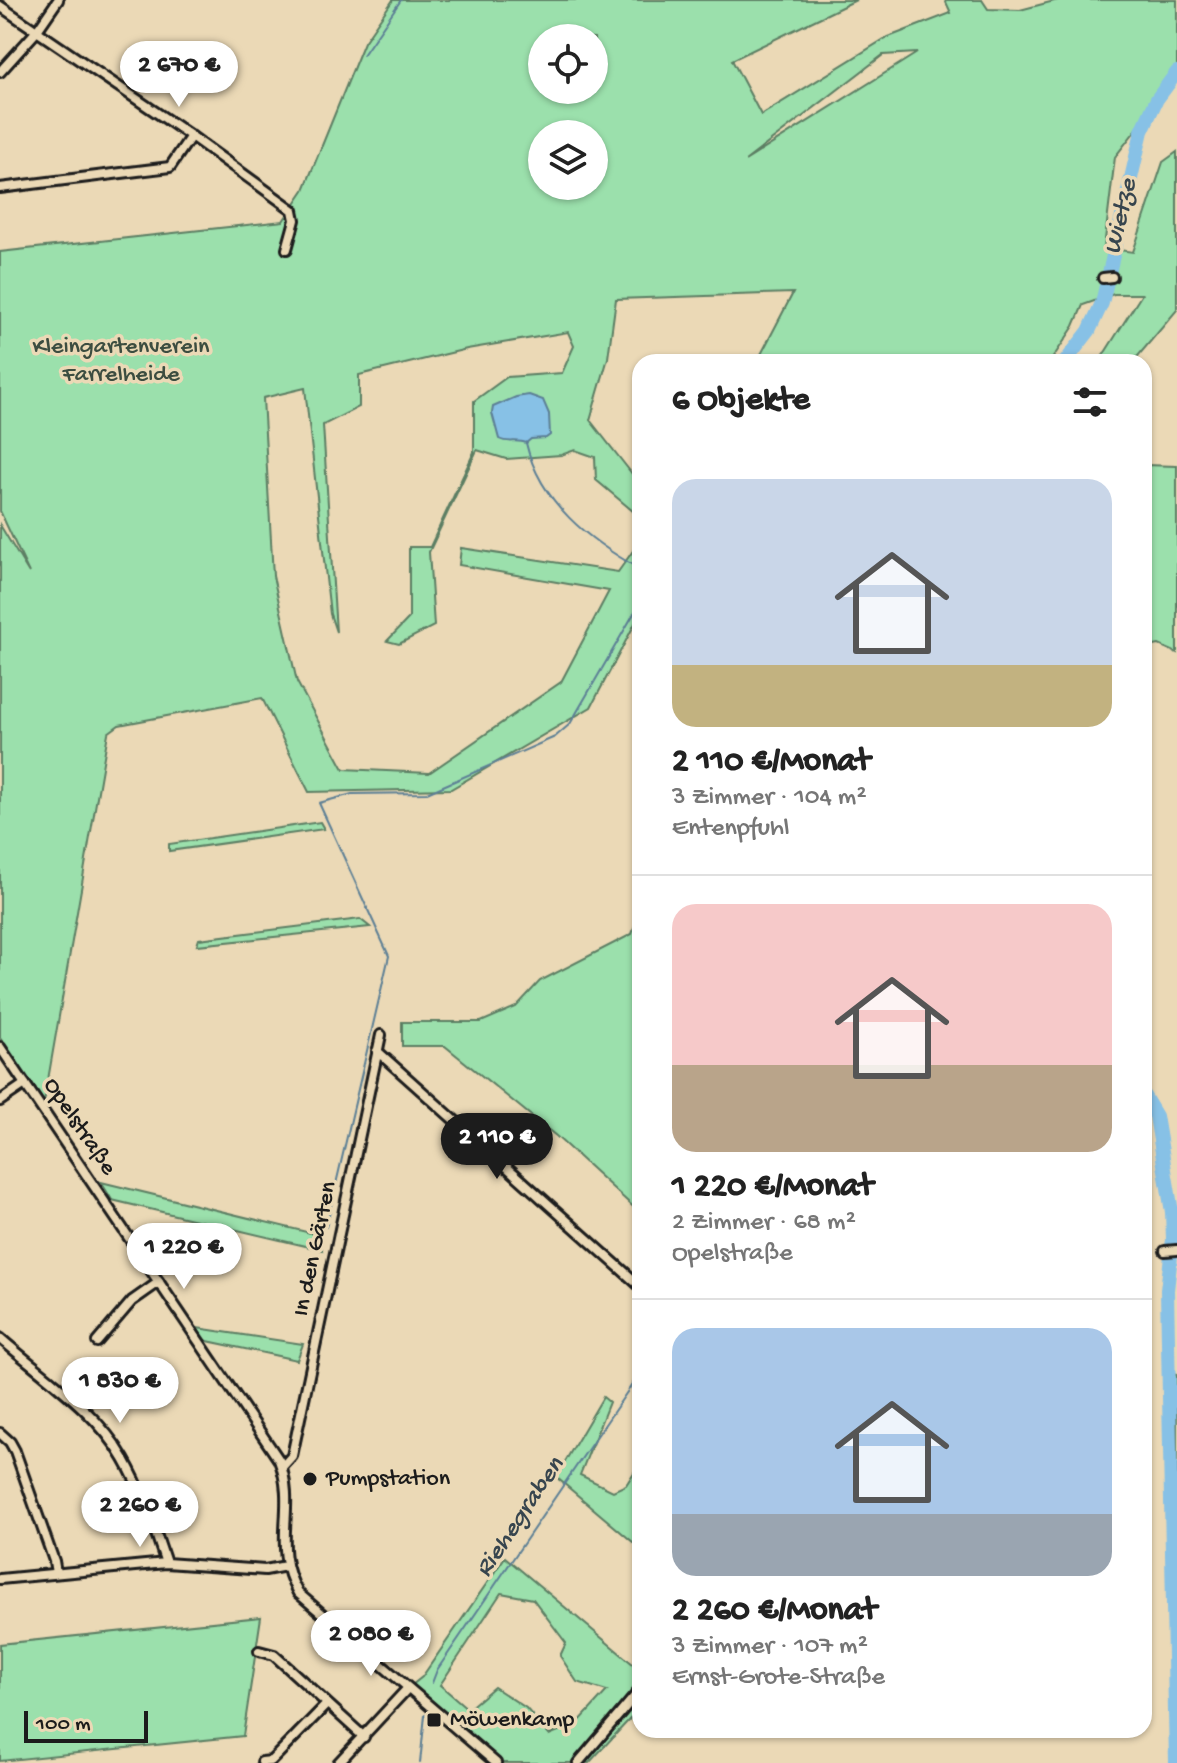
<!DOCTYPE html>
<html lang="de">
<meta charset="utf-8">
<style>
body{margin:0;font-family:"Gochi Hand",sans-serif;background:#f2f2f2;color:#222;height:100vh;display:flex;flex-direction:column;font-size:30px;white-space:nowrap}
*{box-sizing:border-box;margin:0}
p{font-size:26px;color:#767676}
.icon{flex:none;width:44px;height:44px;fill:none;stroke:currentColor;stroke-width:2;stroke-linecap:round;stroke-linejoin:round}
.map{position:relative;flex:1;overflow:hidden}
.details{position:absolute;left:632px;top:354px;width:520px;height:1384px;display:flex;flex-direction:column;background:#fff;border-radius:24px;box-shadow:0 2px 6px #0004}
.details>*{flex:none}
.buttons{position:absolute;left:528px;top:24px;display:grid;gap:16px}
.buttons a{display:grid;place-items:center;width:80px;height:80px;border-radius:50%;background:#fff;box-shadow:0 2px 6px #0004;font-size:40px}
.scale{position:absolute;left:24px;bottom:20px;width:124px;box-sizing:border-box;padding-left:8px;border:4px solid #1c1c1c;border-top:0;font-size:22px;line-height:28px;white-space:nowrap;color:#1c1c1c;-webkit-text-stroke:6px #ebd9b6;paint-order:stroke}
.price{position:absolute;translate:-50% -68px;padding:0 18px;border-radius:28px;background:#fff;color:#222;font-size:26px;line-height:52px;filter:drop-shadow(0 2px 4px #0008)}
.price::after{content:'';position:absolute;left:50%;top:48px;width:24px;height:18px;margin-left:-12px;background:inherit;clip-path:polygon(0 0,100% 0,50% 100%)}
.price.on{background:#1c1c1c;color:#fff}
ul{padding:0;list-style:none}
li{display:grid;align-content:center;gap:16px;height:424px;padding:0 40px}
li+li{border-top:2px solid #e0e0e0}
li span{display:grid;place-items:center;height:248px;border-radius:24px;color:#555}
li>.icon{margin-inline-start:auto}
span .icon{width:144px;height:144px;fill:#fffc;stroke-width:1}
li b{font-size:34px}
h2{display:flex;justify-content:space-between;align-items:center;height:96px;padding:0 40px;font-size:34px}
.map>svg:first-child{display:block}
</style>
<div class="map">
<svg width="1177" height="1763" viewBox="0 0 1177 1763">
<rect width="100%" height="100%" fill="#ebd9b6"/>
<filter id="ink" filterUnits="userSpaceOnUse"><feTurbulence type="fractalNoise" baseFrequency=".0125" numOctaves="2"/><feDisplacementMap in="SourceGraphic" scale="16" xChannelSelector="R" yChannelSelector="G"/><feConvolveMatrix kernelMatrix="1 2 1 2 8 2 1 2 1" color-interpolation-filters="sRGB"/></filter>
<g filter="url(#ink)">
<!-- green -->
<g fill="#9be0ac" stroke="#5c7e64" stroke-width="2" fill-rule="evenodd">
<path d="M393,0H856L732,60L761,115L886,38L951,13L945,0H982L988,9L1020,10L1058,0H1177V77L1115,157L1104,248L1133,252L1163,162L1177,152V310L1133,362H1099L1142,294H1114L1083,305L1074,326L1050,362H757L793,293L616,299L608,358L590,420L640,484V517L596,480L595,457L575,450L561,455L506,459L477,450L429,552L434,626L399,644L387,641L409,618V547H430L474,452V401L507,377L562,373L574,346L568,332L467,349L359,375V407L323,425L336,632L330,614L305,388L263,398L273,576L297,682L344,769L429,773L561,682L609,591L459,565L461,548L618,572L640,541V614L591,707L451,789L309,792L262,698L119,725L108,733L44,1103L0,1038V525L29,573L0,511V252L283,221L304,190L364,42ZM542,38H594V90H542ZM917,53L745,161L883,55ZM542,134H594V186H542Z"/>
<path d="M1144,465L1177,466V653L1159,645L1144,648Z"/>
<path d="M320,822L324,829L169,851V844Z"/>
<path d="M640,911V1213L556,1136L445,1046H402V1022H481L516,1007L540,981L632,934Z"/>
<path d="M360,919L370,927L197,945L199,939Z"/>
<path d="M101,1182L319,1235L322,1250L112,1200Z"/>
<path d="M197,1328L303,1344L297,1360L203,1340Z"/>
<path d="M1168,1373L1177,1375V1555L1172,1554Z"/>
<path d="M603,1397L609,1402L580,1475L613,1491L626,1485L640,1463V1548L556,1477Z"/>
<path d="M505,1557L640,1670V1708L589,1763H493L407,1689L422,1677ZM501,1593L533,1599L566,1643L560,1656L577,1682L607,1691L578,1723L549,1735L526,1708L494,1687L468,1709L440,1685Z"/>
<path d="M261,1617L243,1736L0,1761V1644Z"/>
</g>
<!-- water -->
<path fill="#87c1e6" stroke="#5c7f95" stroke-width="2" d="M529,395L543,400L549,414L550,435L546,438L531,439L526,443C517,439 508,444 499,439L492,413L493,407L516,397Z"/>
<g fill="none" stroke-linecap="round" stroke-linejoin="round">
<!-- stream -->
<g stroke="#5c7f95" stroke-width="2">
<path d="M363,55L401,0"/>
<path d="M526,443C540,502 589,541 640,569"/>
<path d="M326,1227L389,956L319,803L352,794L427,793L555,737L570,724L640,603"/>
<path d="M432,1683L437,1670L640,1373"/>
<path d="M420,1763L425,1715"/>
</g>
<!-- river -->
<g stroke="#87c1e6" stroke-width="14">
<path d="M1065,362L1089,331L1102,303L1142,131L1157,99L1177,72"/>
<path d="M1144,1096L1156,1116L1172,1212L1173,1239L1167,1290L1176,1763"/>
</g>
<!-- minor casing -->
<g stroke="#1c1c1c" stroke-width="14">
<g id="minor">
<path d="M0,6L191,136L293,210L295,220L287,249"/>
<path d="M0,72L36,32L58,0"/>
<path d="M0,188L170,167L191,136"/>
<path d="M1103,278L1112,277"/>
<path d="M0,1047L279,1460C298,1509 270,1544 298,1593L496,1763"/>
<path d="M377,1051L640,1286"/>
<path d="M0,1101L25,1084"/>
<path d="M1165,1251L1177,1250"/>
<path d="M0,1338C42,1375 96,1410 124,1459C143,1492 154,1528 166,1563"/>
<path d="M97,1342L132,1301L159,1282"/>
<path d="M0,1433L10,1442L15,1451L54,1561L56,1573"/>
<path d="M282,1467L292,1456L381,1035"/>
<path d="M0,1579L166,1563L265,1570L286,1566"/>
<path d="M259,1651L274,1655L364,1737"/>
<path d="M262,1762L271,1761L277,1755L327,1704"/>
<path d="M338,1763L407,1689"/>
<path d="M578,1763L640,1690"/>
</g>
</g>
<!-- minor -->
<use href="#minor" stroke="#ebd9b6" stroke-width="8"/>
</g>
</g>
<!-- markers -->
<g fill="#1c1c1c" stroke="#ebd9b6" stroke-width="3">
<circle cx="310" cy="1479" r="8"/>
<rect x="426" y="1712" width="16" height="16" rx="4"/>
</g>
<g text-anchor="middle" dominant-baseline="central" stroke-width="7" stroke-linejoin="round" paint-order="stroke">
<!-- park labels -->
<g font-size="24" fill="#3c4d40" stroke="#ebd9b6">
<text x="121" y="347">Kleingartenverein<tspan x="121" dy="28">Farrelheide</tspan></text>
</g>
<!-- street labels -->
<g font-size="24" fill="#1c1c1c" stroke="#ebd9b6">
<text transform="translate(79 1127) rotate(56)">Opelstraße</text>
<text transform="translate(316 1249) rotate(-78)">In den Gärten</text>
</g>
<!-- poi labels -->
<g font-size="24" fill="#1c1c1c" stroke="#ebd9b6" text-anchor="start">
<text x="326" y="1479">Pumpstation</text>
<text x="450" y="1720">Möwenkamp</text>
</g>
<!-- water labels -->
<g font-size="26" font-style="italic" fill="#37454e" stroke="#ebd9b6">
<text transform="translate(1122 217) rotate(-77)">Wietze</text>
<text transform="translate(521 1518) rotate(-56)">Riehegraben</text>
</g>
</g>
</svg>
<div class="buttons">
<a><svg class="icon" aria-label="locate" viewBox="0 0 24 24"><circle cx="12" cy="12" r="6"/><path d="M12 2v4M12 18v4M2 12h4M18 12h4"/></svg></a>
<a><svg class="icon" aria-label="layers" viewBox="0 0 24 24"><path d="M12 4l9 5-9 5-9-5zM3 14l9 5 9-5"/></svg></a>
</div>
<div class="scale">100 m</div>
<b class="price" style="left:179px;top:109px">2 670 €</b>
<b class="price on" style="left:497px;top:1181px">2 110 €</b>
<b class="price" style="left:184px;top:1291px">1 220 €</b>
<b class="price" style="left:120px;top:1425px">1 830 €</b>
<b class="price" style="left:140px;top:1549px">2 260 €</b>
<b class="price" style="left:371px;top:1678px">2 080 €</b>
<section class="details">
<h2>6 Objekte<svg class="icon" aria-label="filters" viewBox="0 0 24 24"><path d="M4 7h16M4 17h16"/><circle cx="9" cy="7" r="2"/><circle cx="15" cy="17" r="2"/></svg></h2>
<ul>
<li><span style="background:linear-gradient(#c9d6e8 75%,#c2b280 0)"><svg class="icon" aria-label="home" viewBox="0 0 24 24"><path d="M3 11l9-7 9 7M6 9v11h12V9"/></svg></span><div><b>2 110 €/Monat</b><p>3 Zimmer · 104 m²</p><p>Entenpfuhl</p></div></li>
<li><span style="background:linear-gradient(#f6c9c9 65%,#b9a48a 0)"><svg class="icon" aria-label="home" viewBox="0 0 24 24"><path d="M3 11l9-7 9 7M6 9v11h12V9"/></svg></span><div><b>1 220 €/Monat</b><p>2 Zimmer · 68 m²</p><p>Opelstraße</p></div></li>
<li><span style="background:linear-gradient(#a9c7e8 75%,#9aa5b1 0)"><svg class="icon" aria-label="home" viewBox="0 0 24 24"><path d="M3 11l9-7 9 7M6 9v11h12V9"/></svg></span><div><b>2 260 €/Monat</b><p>3 Zimmer · 107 m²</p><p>Ernst-Grote-Straße</p></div></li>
</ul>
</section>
</div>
